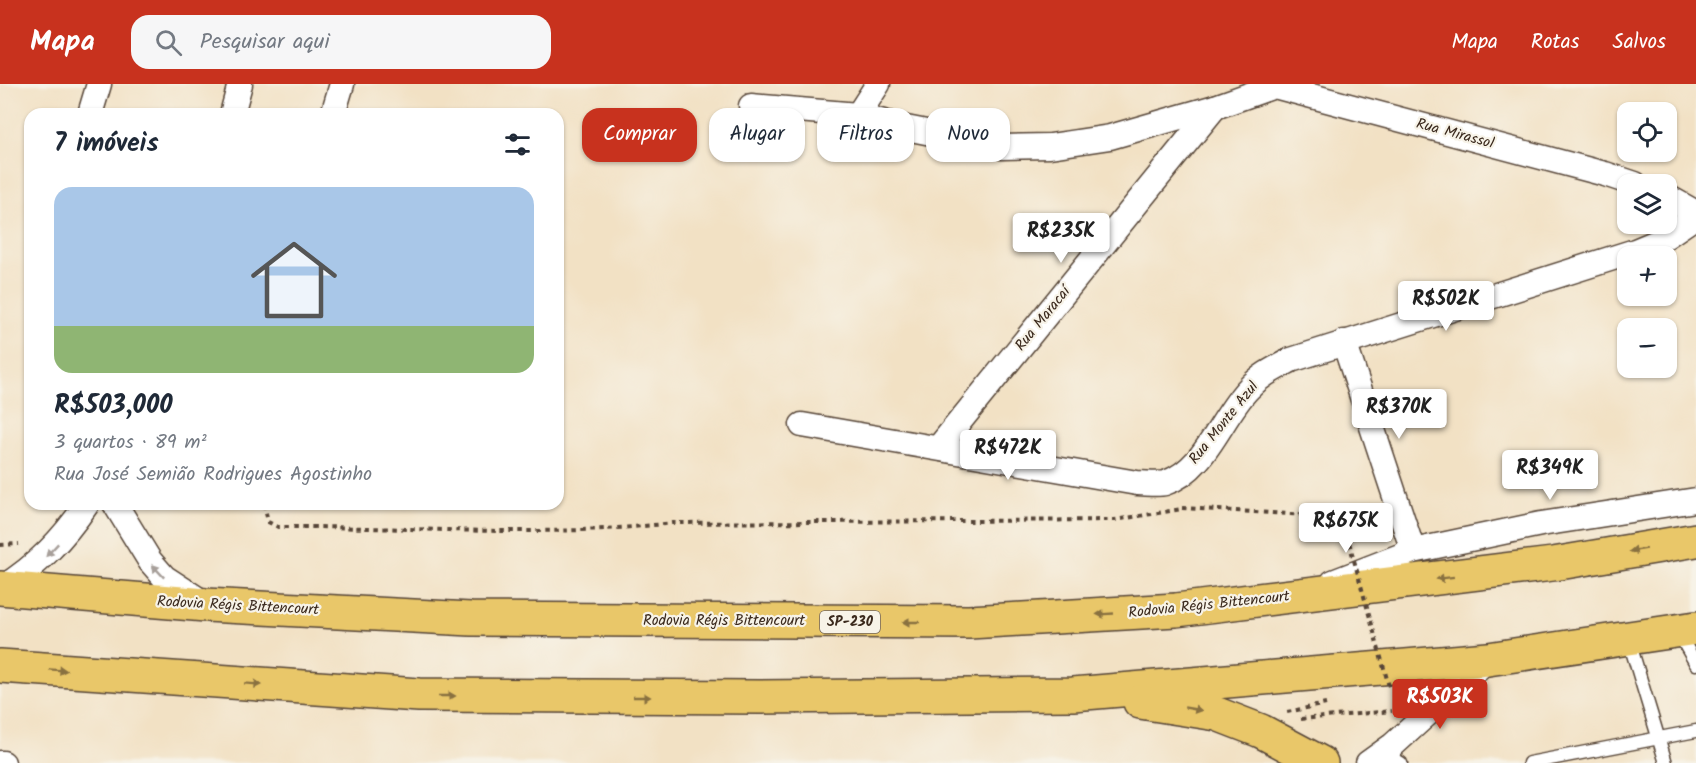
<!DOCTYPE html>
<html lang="pt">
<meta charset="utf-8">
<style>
body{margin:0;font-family:Kalam,sans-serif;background:#f6f6f7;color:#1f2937;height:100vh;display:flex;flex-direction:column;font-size:22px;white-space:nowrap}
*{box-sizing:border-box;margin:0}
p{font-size:20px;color:#747a83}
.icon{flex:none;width:33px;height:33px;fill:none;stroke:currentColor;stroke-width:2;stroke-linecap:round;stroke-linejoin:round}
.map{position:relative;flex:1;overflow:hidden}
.panel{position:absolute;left:24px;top:24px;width:540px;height:402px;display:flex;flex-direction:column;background:#fff;border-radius:18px;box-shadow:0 2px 4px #0004}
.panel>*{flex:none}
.top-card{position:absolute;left:582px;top:24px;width:570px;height:54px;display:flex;gap:12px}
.buttons{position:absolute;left:1617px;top:18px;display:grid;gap:12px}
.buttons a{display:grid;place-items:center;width:60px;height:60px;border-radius:12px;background:#fff;box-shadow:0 2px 4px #0004;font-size:30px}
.price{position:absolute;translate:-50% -51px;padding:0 14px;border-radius:6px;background:#fff;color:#222;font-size:20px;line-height:39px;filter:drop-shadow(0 2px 3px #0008)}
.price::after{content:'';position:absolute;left:50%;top:36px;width:18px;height:14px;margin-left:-9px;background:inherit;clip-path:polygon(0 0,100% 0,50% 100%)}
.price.current{background:#c8321e;color:#fff}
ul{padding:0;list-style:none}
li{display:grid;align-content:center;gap:12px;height:318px;padding:0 30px}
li+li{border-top:2px solid #e0e1e3}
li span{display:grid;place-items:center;height:186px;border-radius:18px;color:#555}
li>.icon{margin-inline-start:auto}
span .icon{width:108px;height:108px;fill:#fffc;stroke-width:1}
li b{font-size:26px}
h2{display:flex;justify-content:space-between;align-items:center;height:72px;padding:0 30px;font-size:26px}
.tag{padding:0 21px;border-radius:18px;background:#fff;box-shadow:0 2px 4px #0004;font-size:21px;line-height:54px}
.tag.current{background:#c8321e;color:#fff}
header{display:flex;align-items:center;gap:36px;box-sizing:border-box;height:84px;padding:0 30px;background:#c8321e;color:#fff}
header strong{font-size:28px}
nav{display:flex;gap:33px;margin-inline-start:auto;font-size:21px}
.search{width:420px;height:54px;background:#f6f6f7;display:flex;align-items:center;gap:15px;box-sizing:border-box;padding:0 21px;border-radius:18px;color:#747a83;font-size:22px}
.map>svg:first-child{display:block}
</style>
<header>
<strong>Mapa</strong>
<div class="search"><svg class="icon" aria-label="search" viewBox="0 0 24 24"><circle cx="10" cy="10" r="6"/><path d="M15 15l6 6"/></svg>Pesquisar aqui</div>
<nav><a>Mapa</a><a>Rotas</a><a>Salvos</a></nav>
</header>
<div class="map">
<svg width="1696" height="679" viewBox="0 0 1696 679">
<rect width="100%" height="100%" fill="#f7f3e8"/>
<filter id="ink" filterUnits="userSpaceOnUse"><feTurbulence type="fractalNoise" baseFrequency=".0167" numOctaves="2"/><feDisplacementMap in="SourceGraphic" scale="12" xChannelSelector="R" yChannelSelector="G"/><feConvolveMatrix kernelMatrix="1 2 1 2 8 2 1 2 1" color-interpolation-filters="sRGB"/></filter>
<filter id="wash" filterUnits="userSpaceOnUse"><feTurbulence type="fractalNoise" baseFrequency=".008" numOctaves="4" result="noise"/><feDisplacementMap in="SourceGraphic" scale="24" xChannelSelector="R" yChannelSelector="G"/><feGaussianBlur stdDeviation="1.35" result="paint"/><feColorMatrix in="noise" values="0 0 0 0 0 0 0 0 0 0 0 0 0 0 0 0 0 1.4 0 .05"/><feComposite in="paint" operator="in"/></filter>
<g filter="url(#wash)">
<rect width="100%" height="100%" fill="#f2e1c4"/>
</g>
<g filter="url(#ink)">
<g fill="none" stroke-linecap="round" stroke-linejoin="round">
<!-- lane casing -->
<g stroke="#564537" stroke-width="15">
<g id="lane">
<path d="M1679,550L1696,580"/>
<path d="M1629,557L1666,679"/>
<path d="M1383,668L1401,679"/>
<path d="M1529,679L1696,647"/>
</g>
</g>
<!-- street casing -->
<g stroke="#564537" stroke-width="27">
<g id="street">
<path d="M1274,2L1605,90L1635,100"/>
<path d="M751,22L858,31L906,44L1002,63L1050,62L1110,53L1215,23L1280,0"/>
<path d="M90,30L99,0"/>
<path d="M232,30L240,0"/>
<path d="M333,30L342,0"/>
<path d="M858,31L878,0"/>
<path d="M1666,112L1696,129"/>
<path d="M1344,258L1413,467"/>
<path d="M802,341L1137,399C1146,399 1157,401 1165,399C1206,386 1221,332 1249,304C1261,291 1276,284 1291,276L1635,167L1659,157L1696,132"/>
<path d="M939,363L1215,23"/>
<path d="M115,420L150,477L164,493L204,519"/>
<path d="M1333,498L1413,467L1541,440L1696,416"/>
<path d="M2,504C38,481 63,455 87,420"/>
<path d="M0,679H3"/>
<path d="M1368,679L1393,661L1488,575"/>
</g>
</g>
<!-- highway casing -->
<g stroke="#564537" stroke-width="36">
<g id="highway">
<path d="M0,504L206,521L471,535L969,538L1176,526L1553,480L1696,456"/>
<path d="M0,582L419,611L759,613L1073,610L1488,575L1696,544"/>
<path d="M1140,618L1217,630L1261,647L1321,679"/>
</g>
</g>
<!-- path -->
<g stroke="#564537" stroke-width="4" stroke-dasharray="4.5 4.5" stroke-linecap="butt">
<path d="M264,420L268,438L278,443C409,442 541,455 672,439L1115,436L1182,425"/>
<path d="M1182,424L1342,433"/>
<path d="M0,461L19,460"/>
<path d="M1287,628L1326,620"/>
<path d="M1301,635L1392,627"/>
</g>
<!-- lane -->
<use href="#lane" stroke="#fff" stroke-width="12"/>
<!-- street -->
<use href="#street" stroke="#fff" stroke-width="24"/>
<!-- highway -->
<use href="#highway" stroke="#e9c769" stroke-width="33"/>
<!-- path-bridge -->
<path stroke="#564537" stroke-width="4" stroke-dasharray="4.5 4.5" stroke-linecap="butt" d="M1342,433L1390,606"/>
</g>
<!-- one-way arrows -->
<defs><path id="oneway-solid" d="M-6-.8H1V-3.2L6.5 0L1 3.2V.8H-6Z" transform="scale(1.5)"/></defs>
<g fill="#a79f9a">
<use href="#oneway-solid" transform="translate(52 466) rotate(133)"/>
<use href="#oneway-solid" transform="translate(158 487) rotate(-133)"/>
</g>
<g fill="#897140">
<use href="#oneway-solid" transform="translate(1638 466) rotate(171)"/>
<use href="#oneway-solid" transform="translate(1445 494) rotate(173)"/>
<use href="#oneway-solid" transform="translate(1105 530) rotate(177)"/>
<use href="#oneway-solid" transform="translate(911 538) rotate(180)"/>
<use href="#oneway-solid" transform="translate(58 586) rotate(4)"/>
<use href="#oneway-solid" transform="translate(253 600) rotate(4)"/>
<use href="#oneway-solid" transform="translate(447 612)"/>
<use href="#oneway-solid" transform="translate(642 613)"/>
<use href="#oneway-solid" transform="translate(1193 625) rotate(10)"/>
</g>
</g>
<g text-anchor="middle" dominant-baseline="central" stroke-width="4.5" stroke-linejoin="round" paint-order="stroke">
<!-- shield labels -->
<rect fill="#f7f3e8" stroke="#73665b" stroke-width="1.5" x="820" y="527" width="60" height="22" rx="4.5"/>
<g font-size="14" font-weight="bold" fill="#3b2a1e">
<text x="850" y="538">SP-230</text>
</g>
<!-- street labels -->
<g font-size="15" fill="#3b2a1e" stroke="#f7f3e8">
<text transform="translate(1455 50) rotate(15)">Rua Mirassol</text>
<text transform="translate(1043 235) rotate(-51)">Rua Maracaí</text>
<text transform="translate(1224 339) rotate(-51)">Rua Monte Azul</text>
<text transform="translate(1209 521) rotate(-6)">Rodovia Régis Bittencourt</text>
<text transform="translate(238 522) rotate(3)">Rodovia Régis Bittencourt</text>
<text x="724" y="537">Rodovia Régis Bittencourt</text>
</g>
</g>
</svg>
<div class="buttons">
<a><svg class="icon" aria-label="locate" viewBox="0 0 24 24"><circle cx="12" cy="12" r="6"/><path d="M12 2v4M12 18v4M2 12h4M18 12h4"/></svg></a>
<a><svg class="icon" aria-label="layers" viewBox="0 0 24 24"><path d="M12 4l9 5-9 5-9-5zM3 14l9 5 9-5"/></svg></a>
<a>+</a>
<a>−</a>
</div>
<b class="price" style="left:1061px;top:180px">R$235K</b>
<b class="price" style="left:1446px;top:248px">R$502K</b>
<b class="price" style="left:1399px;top:356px">R$370K</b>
<b class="price" style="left:1008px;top:397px">R$472K</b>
<b class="price" style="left:1550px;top:417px">R$349K</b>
<b class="price" style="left:1346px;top:470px">R$675K</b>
<b class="price current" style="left:1440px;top:646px">R$503K</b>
<div class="top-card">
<a class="tag current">Comprar</a>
<a class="tag">Alugar</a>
<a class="tag">Filtros</a>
<a class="tag">Novo</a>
</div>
<section class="panel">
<h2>7 imóveis<svg class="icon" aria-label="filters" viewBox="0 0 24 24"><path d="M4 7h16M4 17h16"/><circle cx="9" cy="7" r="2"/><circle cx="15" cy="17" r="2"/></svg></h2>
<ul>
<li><span style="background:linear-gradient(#a9c7e8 75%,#8fb573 0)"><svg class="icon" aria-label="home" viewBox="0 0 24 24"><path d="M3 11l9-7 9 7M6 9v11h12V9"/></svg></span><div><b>R$503,000</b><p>3 quartos · 89 m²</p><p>Rua José Semião Rodrigues Agostinho</p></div></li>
</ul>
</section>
</div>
